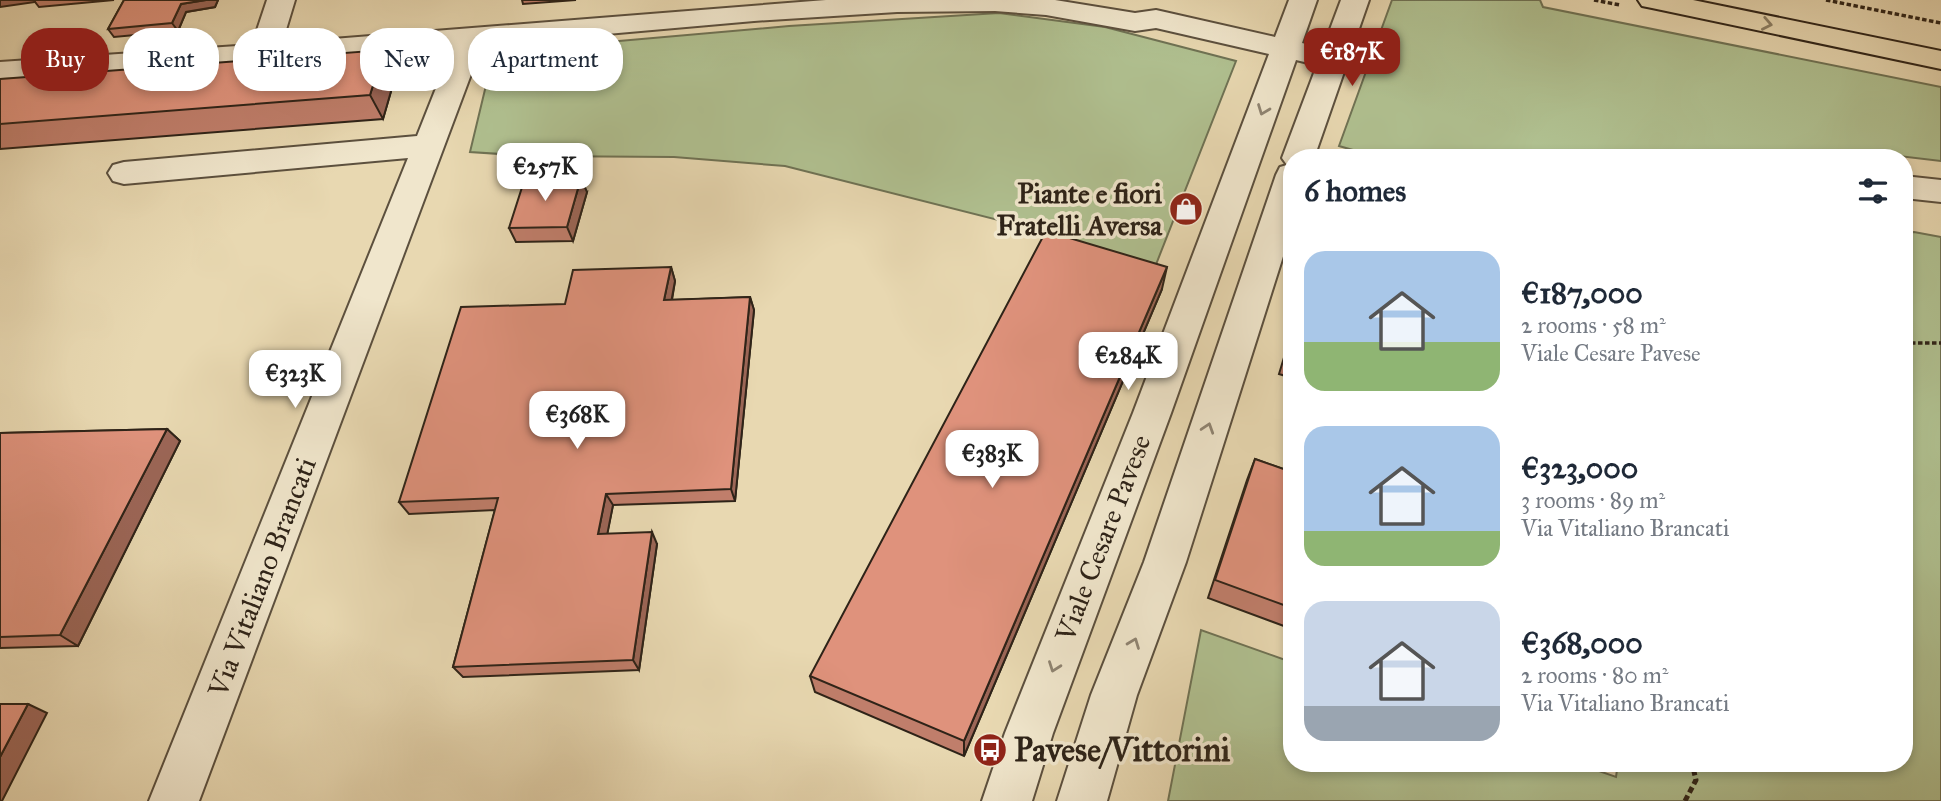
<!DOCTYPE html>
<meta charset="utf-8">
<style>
body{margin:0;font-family:"IM FELL Great Primer",serif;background:#f6f6f7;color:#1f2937;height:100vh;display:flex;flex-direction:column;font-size:26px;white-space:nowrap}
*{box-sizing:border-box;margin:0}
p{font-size:23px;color:#747a83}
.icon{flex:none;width:38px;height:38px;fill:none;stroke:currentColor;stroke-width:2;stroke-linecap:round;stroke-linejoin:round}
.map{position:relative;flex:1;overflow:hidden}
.side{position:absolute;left:1283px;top:149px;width:630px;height:623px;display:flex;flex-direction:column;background:#fff;border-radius:28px;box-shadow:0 4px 10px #0003}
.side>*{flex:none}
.top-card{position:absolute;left:21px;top:28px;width:665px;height:63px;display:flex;gap:14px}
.price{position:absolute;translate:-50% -60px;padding:0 16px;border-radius:14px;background:#fff;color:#222;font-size:23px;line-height:46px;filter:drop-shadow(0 2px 4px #0008)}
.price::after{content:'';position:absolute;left:50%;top:42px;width:21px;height:16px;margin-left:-10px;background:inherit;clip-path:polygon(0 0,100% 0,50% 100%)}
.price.on{background:#8f2418;color:#fff}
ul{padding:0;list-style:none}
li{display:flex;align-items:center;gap:21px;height:175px;padding:0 21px}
li span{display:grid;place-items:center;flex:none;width:196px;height:140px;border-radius:21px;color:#555}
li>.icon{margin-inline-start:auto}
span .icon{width:84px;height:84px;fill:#fffc;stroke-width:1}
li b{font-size:30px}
h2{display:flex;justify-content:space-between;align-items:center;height:84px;padding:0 21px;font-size:30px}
.tag{padding:0 24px;border-radius:28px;background:#fff;box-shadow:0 4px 10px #0003;font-size:24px;line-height:63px}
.tag.on{background:#8f2418;color:#fff}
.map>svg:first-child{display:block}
</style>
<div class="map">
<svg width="1941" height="801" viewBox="0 0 1941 801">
<rect width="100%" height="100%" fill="#e8d8b1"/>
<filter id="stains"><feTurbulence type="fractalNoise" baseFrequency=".00286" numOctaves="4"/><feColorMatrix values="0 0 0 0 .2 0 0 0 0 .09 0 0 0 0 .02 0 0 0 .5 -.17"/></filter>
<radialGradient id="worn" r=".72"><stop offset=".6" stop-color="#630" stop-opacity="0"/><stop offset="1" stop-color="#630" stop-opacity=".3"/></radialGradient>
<!-- green -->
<g fill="#b0c090" stroke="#6f7254" stroke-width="2">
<path d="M1392,0H1540L1543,7L1941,87V161L1865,152L1808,158H1381L1339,146Z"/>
<path d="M999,13L1105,27L1236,61L1155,267L1022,226L785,166L674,157L531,156L470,152L494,52L789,26Z"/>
<path d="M1914,232L1941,237V801H1168L1201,630L1291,662L1292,763H1576L1616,777L1618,763H1904V233Z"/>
</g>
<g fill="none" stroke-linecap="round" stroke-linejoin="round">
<!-- minor casing -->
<g stroke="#5c503e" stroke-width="4">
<g id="minor">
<path d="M267,0H295L282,43L826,0H1055L1135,13L1156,10L1275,37L1289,0H1317L1302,43L1323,48L1341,0H1369L1314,158H1292V228L1186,562L1137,695L1107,801H1057L1091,695L1144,562L1276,175L1280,167L1287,165L1282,158L1317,65L1296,60L1171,413L1053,733L1032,801H982L1005,733L1133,413L1269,54L1156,28L1135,31L1046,15L995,11L897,12L754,21L482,45L199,801H149L408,158L124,184L113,181L108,173L113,165L124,162L417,136L452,48L0,80V62L252,45Z"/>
<path d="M1904,176L1941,180V202L1904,198Z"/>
</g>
</g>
<!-- major casing -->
<g stroke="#2e2318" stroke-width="4">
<path id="major" d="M1638,0H1693L1941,51V69L1652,8L1642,6Z"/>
</g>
<!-- path-far1 -->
<g stroke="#2e2318" stroke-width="3.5" stroke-dasharray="4.5 2.5" stroke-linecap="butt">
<path d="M1594,0L1620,5"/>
<path d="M1826,0L1941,23"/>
<path d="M1904,343H1941"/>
</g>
<!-- path -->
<path stroke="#2e2318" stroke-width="5" stroke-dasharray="6 3.5" stroke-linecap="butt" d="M1685,801L1696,780L1692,763"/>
<!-- minor -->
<use href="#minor" fill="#f0e6cc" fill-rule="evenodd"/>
<!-- major -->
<use href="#major" fill="#e8d8b1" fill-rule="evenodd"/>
</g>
<!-- wall -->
<g fill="#c07e6b" stroke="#2e2318" stroke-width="2">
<path d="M0,0H114L39,7L35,2Z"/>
<path d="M124,0H218L215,7L186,12L178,31L114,37L108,29Z"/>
<path d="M522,0H576L523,4Z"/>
<path d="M396,74L383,119L0,149V79Z"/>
<path d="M587,192L573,241L516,242L509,228Z"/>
<path d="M671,267L675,281L672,300L750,297L754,310L735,501L613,505L607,534L657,544L639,670L463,677L453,667L495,510L409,514L399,502L565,304Z"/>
<path d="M1162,289L964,756L815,692L810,676Z"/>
<path d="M1292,331V378L1279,374Z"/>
<path d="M167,429L180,441L78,646L0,648V433Z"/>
<path d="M1255,459L1292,472V629L1208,598L1247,480Z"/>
</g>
<!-- shaded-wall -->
<g fill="#9c6657" stroke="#2e2318" stroke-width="2">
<path d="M0,0H34L35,2L0,7Z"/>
<path d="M206,0H218L215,7L186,12L178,31L172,23L181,4Z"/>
<path d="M384,50L396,74L383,119L370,95Z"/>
<path d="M581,178L587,192L573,241L567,227Z"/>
<path d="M671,267L675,281L669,314L664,300Z"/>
<path d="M1167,267L1162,289L964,756V741Z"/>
<path d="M750,297L754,310L735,501L731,489Z"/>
<path d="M167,429L180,441L78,646L60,635Z"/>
<path d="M606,494L613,505L605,546L598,534Z"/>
<path d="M652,532L657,544L639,670L633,660Z"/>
<path d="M28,704L47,713L2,801H0V757Z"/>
</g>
<!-- building -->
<g fill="#df927c" stroke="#2e2318" stroke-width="2">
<path d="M124,0H206L181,4L172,23L108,29Z"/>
<path d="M384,50L370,95L0,124V79Z"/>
<path d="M525,178H581L567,227L509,228Z"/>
<path d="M1046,231L1167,267L964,741L810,676Z"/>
<path d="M671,267L664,300L750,297L731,489L606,494L598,534L652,532L633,660L453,667L498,498L399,502L461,307L565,304L573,270Z"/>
<path d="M1292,337V354L1287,353Z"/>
<path d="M167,429L60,635L0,637V433Z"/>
<path d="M1255,459L1292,472V608L1215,580Z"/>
<path d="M0,704H28L0,757Z"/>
</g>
<!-- one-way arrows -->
<defs><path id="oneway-chevron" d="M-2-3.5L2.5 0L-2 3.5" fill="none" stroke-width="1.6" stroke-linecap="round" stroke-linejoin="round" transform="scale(1.75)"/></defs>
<use stroke="#8b7e64" href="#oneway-chevron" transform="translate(1767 24) rotate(11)"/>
<g stroke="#8f8472">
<use href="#oneway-chevron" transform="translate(1263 110) rotate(111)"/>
<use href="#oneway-chevron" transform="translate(1208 428) rotate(-72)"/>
<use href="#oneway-chevron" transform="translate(1134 643) rotate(-69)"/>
<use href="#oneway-chevron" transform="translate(1054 667) rotate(110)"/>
</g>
<!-- icons -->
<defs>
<g id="shop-disc" transform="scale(1.75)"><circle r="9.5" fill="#8f2418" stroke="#f0e6cc"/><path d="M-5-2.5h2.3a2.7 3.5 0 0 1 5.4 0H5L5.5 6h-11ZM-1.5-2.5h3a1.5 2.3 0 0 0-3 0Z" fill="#fff"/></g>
<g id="bus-disc" transform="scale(1.75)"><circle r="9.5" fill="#8f2418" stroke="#f0e6cc"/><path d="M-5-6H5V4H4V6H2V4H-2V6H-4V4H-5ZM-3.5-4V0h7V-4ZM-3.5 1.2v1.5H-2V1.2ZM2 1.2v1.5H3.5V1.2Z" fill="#fff"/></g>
</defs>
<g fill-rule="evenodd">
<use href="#shop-disc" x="1186" y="209"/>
<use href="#bus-disc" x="990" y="750"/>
</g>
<g text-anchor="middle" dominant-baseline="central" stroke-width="7" stroke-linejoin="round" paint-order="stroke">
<!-- poi labels -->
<g font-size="28" font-weight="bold" fill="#2e2318" stroke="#f0e6cc" text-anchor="end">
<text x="1162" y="193">Piante e fiori<tspan x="1162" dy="32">Fratelli Aversa</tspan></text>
</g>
<!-- street labels -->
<g font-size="28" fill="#2e2318" stroke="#f0e6cc">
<text transform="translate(1103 538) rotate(-69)">Viale Cesare Pavese</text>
<text transform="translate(262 577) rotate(-69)">Via Vitaliano Brancati</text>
</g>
<!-- near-poi labels -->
<g font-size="33" font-weight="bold" fill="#2e2318" stroke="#f0e6cc" text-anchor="start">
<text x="1014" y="750">Pavese/Vittorini</text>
</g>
</g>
<rect width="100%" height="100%" filter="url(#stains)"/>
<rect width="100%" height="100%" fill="url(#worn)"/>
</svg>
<b class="price on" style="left:1352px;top:88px">€187K</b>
<b class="price" style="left:545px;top:203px">€257K</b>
<b class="price" style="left:1128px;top:392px">€284K</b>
<b class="price" style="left:295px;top:410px">€323K</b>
<b class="price" style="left:577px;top:451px">€368K</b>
<b class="price" style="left:992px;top:490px">€383K</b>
<div class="top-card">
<a class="tag on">Buy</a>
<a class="tag">Rent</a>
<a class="tag">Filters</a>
<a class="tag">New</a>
<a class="tag">Apartment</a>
</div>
<section class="side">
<h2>6 homes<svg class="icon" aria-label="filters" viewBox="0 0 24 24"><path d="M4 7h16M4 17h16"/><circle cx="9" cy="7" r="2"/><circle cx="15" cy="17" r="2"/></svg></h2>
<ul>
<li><span style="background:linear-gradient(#a9c7e8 65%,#8fb573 0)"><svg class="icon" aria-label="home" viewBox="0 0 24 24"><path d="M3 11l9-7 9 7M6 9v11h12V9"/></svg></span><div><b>€187,000</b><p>2 rooms · 58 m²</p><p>Viale Cesare Pavese</p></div></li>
<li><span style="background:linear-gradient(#a9c7e8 75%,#8fb573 0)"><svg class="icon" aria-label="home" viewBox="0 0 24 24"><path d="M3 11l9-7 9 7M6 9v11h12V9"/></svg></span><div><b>€323,000</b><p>3 rooms · 89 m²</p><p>Via Vitaliano Brancati</p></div></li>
<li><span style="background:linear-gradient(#c9d6e8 75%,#9aa5b1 0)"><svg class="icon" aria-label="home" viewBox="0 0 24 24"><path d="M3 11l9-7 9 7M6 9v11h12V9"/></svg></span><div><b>€368,000</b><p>2 rooms · 80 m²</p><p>Via Vitaliano Brancati</p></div></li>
</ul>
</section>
</div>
